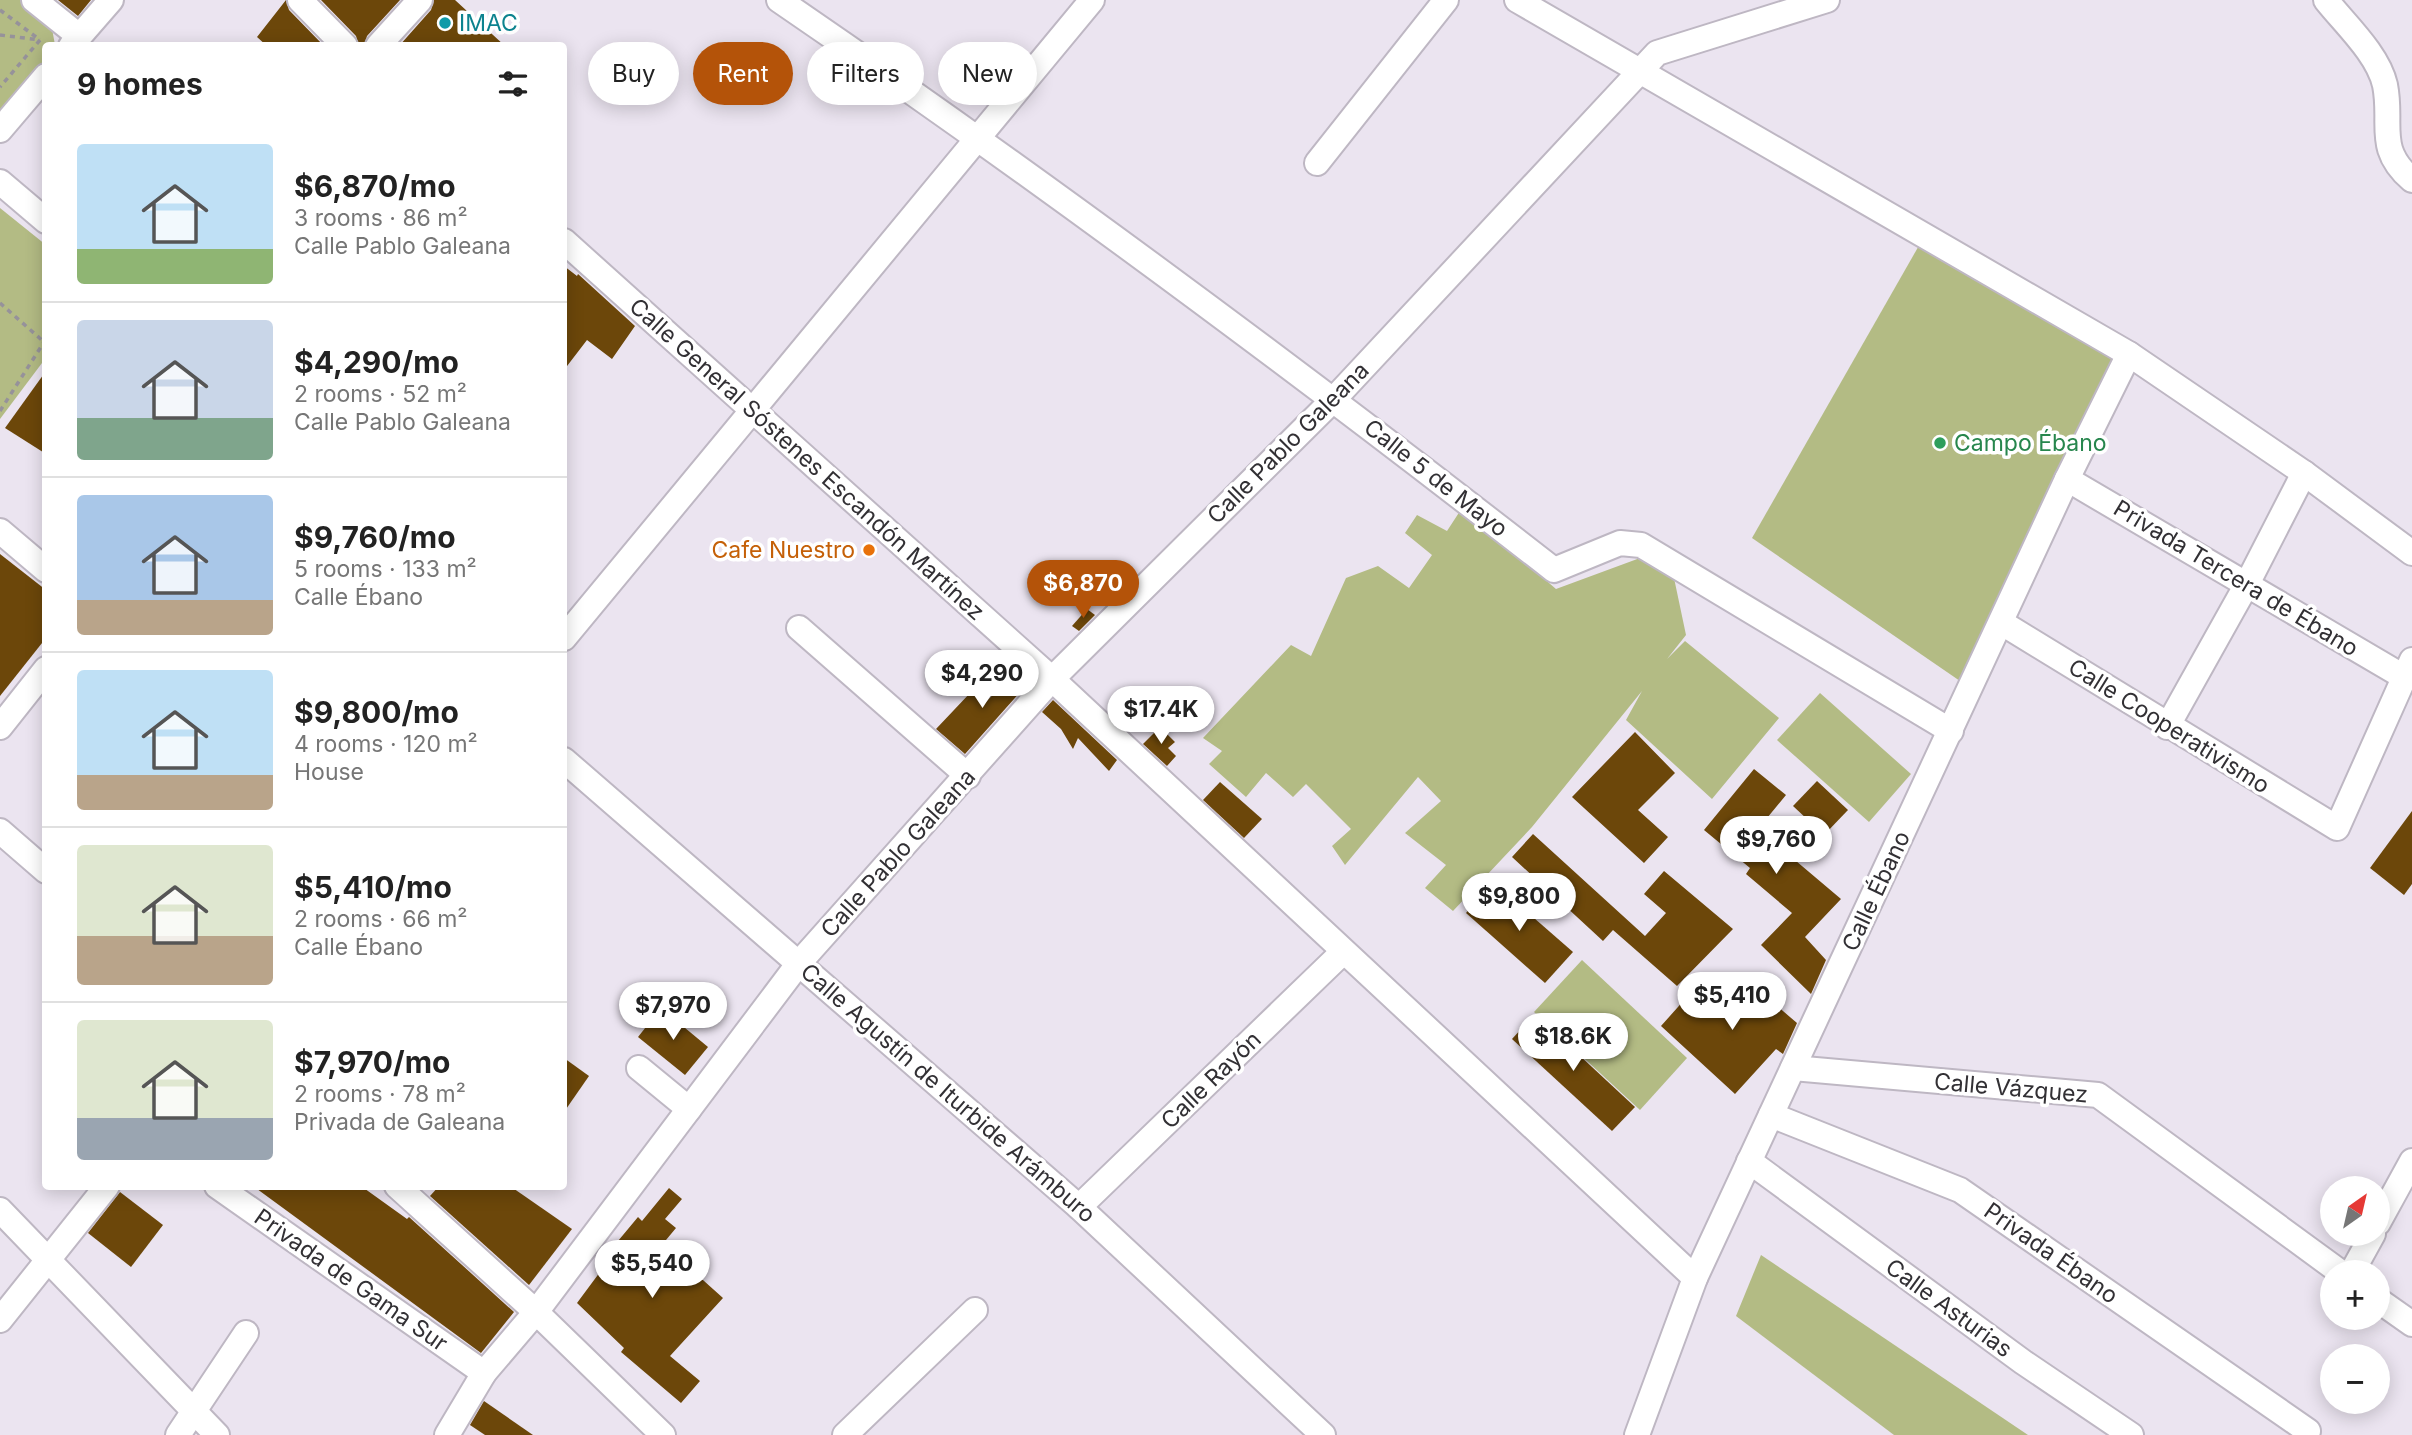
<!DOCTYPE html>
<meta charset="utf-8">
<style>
body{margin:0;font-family:Inter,sans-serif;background:#f6f6f6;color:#222;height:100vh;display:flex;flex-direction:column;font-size:26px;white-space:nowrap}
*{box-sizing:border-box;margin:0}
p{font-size:23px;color:#767676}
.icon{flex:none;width:38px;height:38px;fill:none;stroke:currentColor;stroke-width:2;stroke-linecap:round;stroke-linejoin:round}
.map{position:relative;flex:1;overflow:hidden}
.details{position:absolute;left:42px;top:42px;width:525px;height:1148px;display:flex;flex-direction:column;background:#fff;border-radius:7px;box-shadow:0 4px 18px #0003}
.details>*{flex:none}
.banner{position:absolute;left:588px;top:42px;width:665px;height:63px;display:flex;gap:14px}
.needle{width:46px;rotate:34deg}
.fabs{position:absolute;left:2320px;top:1176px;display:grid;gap:14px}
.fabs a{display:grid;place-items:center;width:70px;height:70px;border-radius:50%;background:#fff;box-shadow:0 4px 18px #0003;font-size:35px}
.price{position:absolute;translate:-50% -60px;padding:0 16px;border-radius:24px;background:#fff;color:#222;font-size:23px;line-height:46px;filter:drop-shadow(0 2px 4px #0008)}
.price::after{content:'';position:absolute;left:50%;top:42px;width:21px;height:16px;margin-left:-10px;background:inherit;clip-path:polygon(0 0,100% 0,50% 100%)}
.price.on{background:#b45309;color:#fff}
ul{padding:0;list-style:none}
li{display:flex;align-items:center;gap:21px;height:175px;padding:0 35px}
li+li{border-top:2px solid #e0e0e0}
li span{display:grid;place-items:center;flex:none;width:196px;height:140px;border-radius:7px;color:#555}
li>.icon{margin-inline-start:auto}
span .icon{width:84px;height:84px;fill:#fffc;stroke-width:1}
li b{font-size:30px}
h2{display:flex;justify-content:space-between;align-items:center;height:84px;padding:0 35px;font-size:30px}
.chip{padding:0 24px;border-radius:32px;background:#fff;box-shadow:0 4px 18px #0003;font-size:24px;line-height:63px}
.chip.on{background:#b45309;color:#fff}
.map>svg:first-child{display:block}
</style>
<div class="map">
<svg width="2412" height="1435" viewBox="0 0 2412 1435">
<rect width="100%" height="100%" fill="#ebe4f0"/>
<!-- green -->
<g fill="#b3bb84">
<path d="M0,0H21L51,23L55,45L46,46L45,62L0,114Z"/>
<path d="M0,208L46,245L45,359L0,419Z"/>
<path d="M1925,235L2120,348L1960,681L1752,538Z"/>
<path d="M1462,508L1556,589L1640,558L1674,578L1686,635L1667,659L1685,641L1779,718L1712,799L1626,720L1642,691L1532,827L1453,911L1425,888L1446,865L1405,833L1441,801L1418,777L1345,865L1332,846L1351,829L1306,784L1293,797L1266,773L1246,797L1209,764L1222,751L1203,738L1291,645L1311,656L1346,578L1378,566L1409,588L1432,555L1405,533L1417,515L1447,531Z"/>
<path d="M1820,693L1911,774L1869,822L1777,740Z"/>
<path d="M1582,960L1687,1058L1640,1110L1534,1012Z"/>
<path d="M1761,1255L2028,1435H1894L1736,1316Z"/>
</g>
<!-- building -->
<g fill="#6c470a">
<path d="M58,0H91L78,16Z"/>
<path d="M286,0L289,10L324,46H267L257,37Z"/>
<path d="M321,0H400L367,36L364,46H359L356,36Z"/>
<path d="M434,0H455L505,46H399L431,10Z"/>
<path d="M564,266L577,276L578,274L635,326L612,359L587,340L564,370Z"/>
<path d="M46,371V454L5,428Z"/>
<path d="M0,554L46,590V638L0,696Z"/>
<path d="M1087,609L1095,615L1079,631L1072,626Z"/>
<path d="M1009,661L1031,680L965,754L936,729L971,692L984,704L1005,682L996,674Z"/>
<path d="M1053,700L1117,760L1109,771L1078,738L1073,749L1061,729L1042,712Z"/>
<path d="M1160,727L1175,742L1168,748L1176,756L1167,766L1143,744Z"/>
<path d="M1635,732L1675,773L1638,810L1668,837L1644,863L1572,797Z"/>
<path d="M1754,769L1786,795L1758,829L1841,899L1805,937L1826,960L1811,994L1761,945L1792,913L1746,874L1750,868L1704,830Z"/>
<path d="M1817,781L1848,810L1824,835L1793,806Z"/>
<path d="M1220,782L1262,819L1244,838L1203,800Z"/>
<path d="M2412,811V884L2404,895L2370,868Z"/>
<path d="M1533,834L1645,936L1666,913L1644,894L1664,871L1733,929L1677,986L1613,930L1603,941L1512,857Z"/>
<path d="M1493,882L1573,952L1545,983L1466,913Z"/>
<path d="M1737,972L1797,1023L1783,1054L1776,1049L1735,1094L1661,1026L1686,998L1702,1013Z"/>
<path d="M661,1008L708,1047L685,1075L638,1037Z"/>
<path d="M1535,1014L1635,1107L1612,1131L1512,1039Z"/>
<path d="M564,1058L589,1076L564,1112Z"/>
<path d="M253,1186H361L407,1219L409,1217L514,1312L481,1353Z"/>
<path d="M439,1186H510L572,1229L529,1285L430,1196Z"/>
<path d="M669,1188L682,1199L665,1219L676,1228L666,1240L668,1242L665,1246L723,1298L670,1356L700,1381L681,1403L621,1352L624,1348L577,1303L600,1272L605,1276L629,1250L618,1241L638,1217L642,1221Z"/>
<path d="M120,1192L163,1225L131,1267L88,1233Z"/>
<path d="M484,1401L533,1435H485L470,1425Z"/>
</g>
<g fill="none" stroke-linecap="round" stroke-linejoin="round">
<!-- minor casing -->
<g stroke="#beb7c3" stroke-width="28">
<g id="minor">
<path d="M34,0L79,36"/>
<path d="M300,0L345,46"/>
<path d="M779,0C1044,181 1301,373 1554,570L1620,543L1641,545L1951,731"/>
<path d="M1517,0L2129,354L2304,473L2412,553"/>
<path d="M2326,0C2345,24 2378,54 2385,85C2393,125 2375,148 2412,180"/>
<path d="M71,46L111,0"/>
<path d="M378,46L420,0"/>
<path d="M0,130L46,76"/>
<path d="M1317,163L1446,0"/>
<path d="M0,182L46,221"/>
<path d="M564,241L1052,679L1695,1278"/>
<path d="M2067,479L2404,677"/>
<path d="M0,531L46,570"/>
<path d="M2002,623L2337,828L2412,660"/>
<path d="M799,628L968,776"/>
<path d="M564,638L1092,0"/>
<path d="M0,727L46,669"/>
<path d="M2167,727L2247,584L2304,473"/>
<path d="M564,760L1079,1207L1323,1435"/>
<path d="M0,831L46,871"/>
<path d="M639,1068L689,1109"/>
<path d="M1793,1068L2098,1095L2340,1272"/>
<path d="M1771,1115L1960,1190L2308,1431"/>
<path d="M1749,1161L2023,1362L2131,1435"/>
<path d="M217,1186L484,1373"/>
<path d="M397,1186L536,1312L663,1435"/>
<path d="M1079,1207L1343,952"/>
<path d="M0,1210L217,1435"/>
<path d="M2378,1223L2412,1161"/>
<path d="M2352,1272L2373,1234"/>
<path d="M2378,1300L2412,1324"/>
<path d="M0,1320L107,1186"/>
<path d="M178,1435L246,1333"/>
<path d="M447,1435L484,1373L536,1312L799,963L1052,679L1334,399L1657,53L1827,0"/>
<path d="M845,1435L975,1310"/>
<path d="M1637,1435L1695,1278L2067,479L2129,354"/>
</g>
</g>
<!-- path -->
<g stroke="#96929a" stroke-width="3.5" stroke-dasharray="5 5" stroke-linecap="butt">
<path d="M0,10L40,40L0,87"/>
<path d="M0,35L40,40"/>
<path d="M0,303L44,342"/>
<path d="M0,411L46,339"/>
</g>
<!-- minor -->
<use href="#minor" stroke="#fff" stroke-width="24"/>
</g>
<!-- markers -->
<circle fill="#0f9aa8" stroke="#fff" stroke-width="2.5" cx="445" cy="23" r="7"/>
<circle fill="#2e9e5b" stroke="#fff" stroke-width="2.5" cx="1940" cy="443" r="7"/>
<circle fill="#e8710a" stroke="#fff" stroke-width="2.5" cx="869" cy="550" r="7"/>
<g text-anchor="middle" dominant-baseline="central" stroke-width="7" stroke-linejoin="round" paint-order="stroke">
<!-- culture labels -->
<g font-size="23" fill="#0d838f" stroke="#fff" text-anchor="start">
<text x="459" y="23">IMAC</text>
</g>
<!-- street labels -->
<g font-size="23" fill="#323034" stroke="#fff">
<text transform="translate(1288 443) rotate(-45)">Calle Pablo Galeana</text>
<text transform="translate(807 459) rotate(42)">Calle General Sóstenes Escandón Martínez</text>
<text transform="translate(1436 478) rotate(38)">Calle 5 de Mayo</text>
<text transform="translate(2236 578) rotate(31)">Privada Tercera de Ébano</text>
<text transform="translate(2169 726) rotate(32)">Calle Cooperativismo</text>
<text transform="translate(898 853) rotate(-48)">Calle Pablo Galeana</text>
<text transform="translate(1876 891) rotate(-65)">Calle Ébano</text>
<text transform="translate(1211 1080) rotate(-44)">Calle Rayón</text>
<text transform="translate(2011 1088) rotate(5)">Calle Vázquez</text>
<text transform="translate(948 1093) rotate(41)">Calle Agustín de Iturbide Arámburo</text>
<text transform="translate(2051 1253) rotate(35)">Privada Ébano</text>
<text transform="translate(351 1280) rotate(35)">Privada de Gama Sur</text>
<text transform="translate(1949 1308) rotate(36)">Calle Asturias</text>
</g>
<!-- leisure labels -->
<g font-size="23" fill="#27864d" stroke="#fff" text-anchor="start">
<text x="1954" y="443">Campo Ébano</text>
</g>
<!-- food labels -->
<g font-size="23" fill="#c56008" stroke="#fff" text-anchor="end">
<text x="855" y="550">Cafe Nuestro</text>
</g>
</g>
</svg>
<div class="fabs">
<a><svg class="needle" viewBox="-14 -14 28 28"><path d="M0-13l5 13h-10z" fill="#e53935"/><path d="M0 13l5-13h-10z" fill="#767676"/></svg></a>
<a>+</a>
<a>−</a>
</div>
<b class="price on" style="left:1083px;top:620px">$6,870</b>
<b class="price" style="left:982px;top:710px">$4,290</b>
<b class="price" style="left:1161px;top:746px">$17.4K</b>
<b class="price" style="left:1776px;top:876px">$9,760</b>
<b class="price" style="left:1519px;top:933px">$9,800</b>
<b class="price" style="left:1732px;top:1032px">$5,410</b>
<b class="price" style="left:673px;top:1042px">$7,970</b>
<b class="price" style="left:1573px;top:1073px">$18.6K</b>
<b class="price" style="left:652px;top:1300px">$5,540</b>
<div class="banner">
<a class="chip">Buy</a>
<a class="chip on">Rent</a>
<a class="chip">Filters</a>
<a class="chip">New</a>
</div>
<section class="details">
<h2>9 homes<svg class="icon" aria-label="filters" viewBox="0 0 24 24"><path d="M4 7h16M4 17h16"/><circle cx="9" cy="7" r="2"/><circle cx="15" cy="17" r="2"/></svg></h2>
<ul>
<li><span style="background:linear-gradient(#bfe0f5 75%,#8fb573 0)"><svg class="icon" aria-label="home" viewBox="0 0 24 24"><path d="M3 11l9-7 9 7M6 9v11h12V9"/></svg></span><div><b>$6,870/mo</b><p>3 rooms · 86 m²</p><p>Calle Pablo Galeana</p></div></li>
<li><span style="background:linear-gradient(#c9d6e8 70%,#7fa58c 0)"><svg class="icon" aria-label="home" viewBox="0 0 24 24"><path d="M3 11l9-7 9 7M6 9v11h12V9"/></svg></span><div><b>$4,290/mo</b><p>2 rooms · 52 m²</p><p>Calle Pablo Galeana</p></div></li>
<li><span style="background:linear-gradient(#a9c7e8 75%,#b9a48a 0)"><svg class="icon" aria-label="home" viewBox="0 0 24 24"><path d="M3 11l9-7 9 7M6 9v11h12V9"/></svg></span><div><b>$9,760/mo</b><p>5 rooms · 133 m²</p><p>Calle Ébano</p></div></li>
<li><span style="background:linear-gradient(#bfe0f5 75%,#b9a48a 0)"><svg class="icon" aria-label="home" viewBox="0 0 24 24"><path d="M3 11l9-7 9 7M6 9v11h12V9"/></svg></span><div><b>$9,800/mo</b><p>4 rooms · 120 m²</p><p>House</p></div></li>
<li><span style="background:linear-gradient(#dfe7d0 65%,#b9a48a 0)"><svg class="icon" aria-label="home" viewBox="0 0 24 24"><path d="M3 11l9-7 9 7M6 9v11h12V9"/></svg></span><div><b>$5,410/mo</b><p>2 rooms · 66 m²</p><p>Calle Ébano</p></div></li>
<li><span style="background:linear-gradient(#dfe7d0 70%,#9aa5b1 0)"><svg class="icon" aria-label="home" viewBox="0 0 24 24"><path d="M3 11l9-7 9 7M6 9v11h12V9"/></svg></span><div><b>$7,970/mo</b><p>2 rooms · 78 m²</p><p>Privada de Galeana</p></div></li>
</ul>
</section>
</div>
